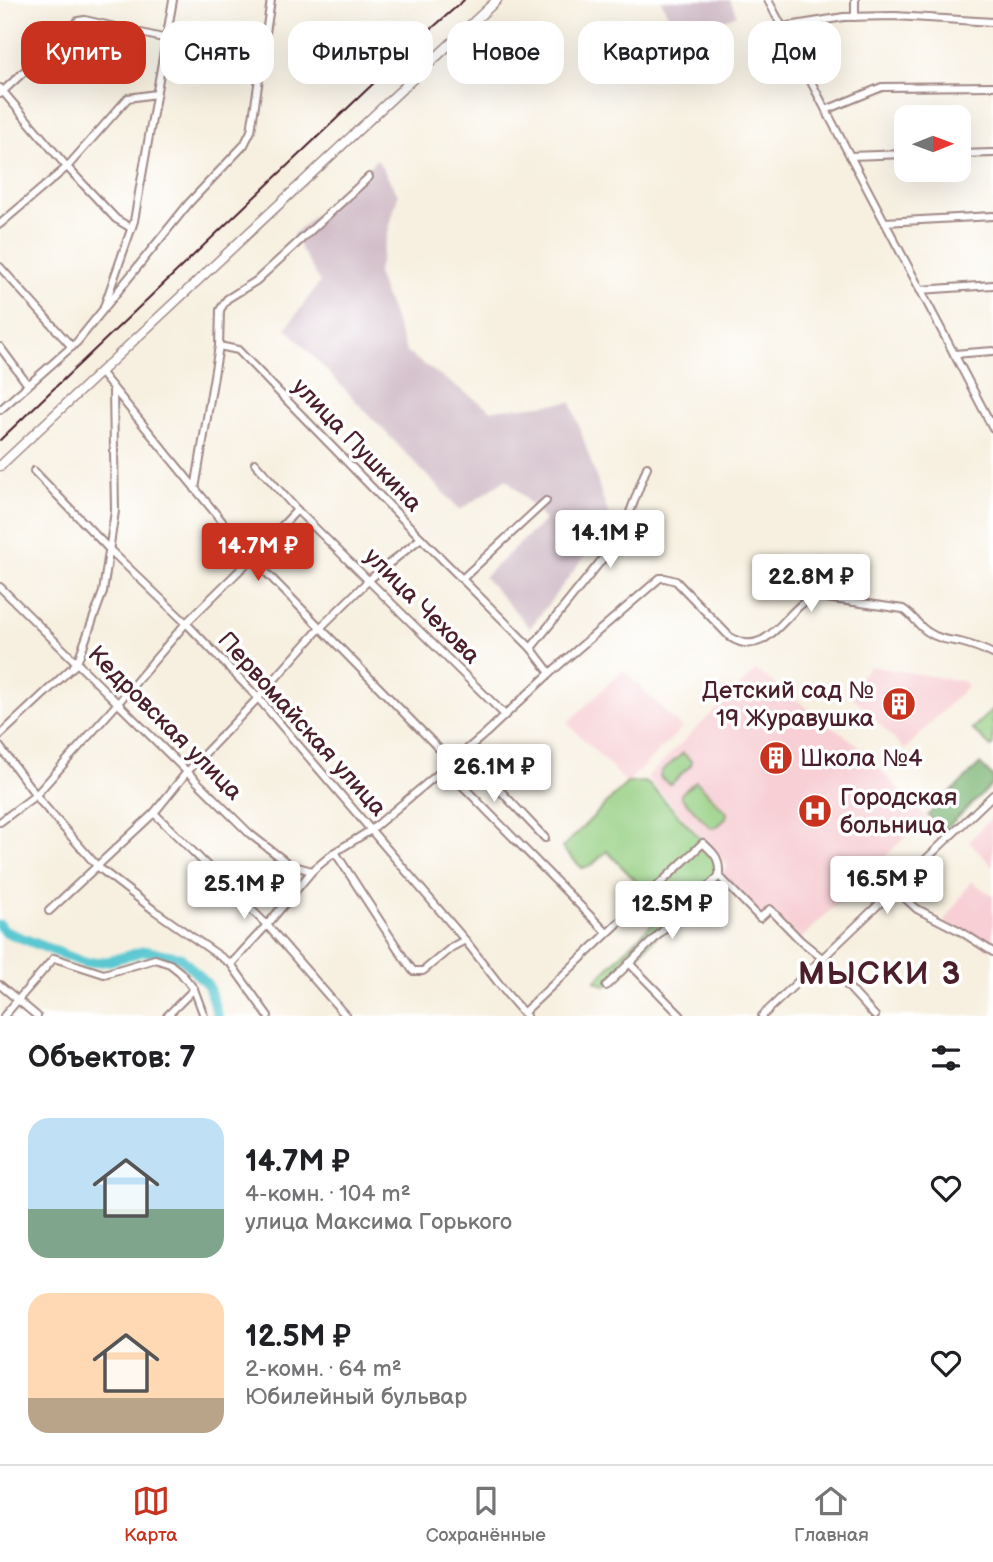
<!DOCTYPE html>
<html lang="ru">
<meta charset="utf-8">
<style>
body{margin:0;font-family:"Balsamiq Sans",sans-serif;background:#f2f2f2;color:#202124;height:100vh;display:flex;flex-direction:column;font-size:26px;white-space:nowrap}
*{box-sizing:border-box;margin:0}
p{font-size:23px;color:#757577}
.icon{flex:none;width:38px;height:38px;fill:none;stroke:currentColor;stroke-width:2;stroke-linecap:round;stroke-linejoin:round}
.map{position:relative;height:1016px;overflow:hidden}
.details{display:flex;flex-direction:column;background:#fff;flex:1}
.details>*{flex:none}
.banner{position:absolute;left:21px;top:21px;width:952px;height:63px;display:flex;gap:14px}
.needle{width:46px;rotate:89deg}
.tools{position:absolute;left:894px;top:105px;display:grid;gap:14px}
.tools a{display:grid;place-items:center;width:77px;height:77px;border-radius:14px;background:#fff;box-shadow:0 7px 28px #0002;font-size:35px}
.price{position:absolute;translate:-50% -60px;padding:0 16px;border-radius:7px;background:#fff;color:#222;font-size:23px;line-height:46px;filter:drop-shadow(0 2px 4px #0008)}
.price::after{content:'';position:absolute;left:50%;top:42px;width:21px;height:16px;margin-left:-10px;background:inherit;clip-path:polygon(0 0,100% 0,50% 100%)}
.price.selected{background:#c8321e;color:#fff}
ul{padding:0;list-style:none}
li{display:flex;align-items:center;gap:21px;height:175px;padding:0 28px}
li span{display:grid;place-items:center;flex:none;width:196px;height:140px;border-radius:21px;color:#555}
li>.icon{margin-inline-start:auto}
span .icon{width:84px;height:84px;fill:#fffc;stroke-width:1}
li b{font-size:30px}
h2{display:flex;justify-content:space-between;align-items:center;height:84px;padding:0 28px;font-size:30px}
.tag{padding:0 24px;border-radius:21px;background:#fff;box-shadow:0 7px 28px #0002;font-size:24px;line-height:63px}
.tag.selected{background:#c8321e;color:#fff}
.menu{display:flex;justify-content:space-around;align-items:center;height:98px;border-top:2px solid #e0e0e0;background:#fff;font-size:19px;color:#757577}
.menu a{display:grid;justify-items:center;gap:4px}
.menu .selected{color:#c8321e}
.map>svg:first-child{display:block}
</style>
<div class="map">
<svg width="993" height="1016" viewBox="0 0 993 1016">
<rect width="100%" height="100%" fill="#fff"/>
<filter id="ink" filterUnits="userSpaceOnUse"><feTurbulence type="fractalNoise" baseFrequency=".0143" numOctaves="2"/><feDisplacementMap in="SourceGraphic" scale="14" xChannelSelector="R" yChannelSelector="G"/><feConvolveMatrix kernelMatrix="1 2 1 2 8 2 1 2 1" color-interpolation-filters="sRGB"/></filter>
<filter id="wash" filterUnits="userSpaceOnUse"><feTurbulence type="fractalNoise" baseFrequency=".00686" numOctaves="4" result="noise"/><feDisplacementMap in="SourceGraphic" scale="28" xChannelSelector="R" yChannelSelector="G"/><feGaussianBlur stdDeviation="1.57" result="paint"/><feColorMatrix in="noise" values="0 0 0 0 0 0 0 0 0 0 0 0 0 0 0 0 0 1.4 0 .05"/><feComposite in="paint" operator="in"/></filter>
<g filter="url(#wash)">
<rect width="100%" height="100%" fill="#f7f0e0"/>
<!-- built -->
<g fill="#f7cfd4">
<path d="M870,666L963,681L967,686L905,750L847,691Z"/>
<path d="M623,670L682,728L627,783L567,723Z"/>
<path d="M756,670L855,743L926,817L800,940L770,910L760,918L719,876L728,866L647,777Z"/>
<path d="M993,816V867L969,841Z"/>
<path d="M971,881L993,896V944L990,950L944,923Z"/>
</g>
<!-- industrial -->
<g fill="#d2bdc8">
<path d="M661,0H730L737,15L678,38Z"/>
<path d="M377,159L398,195L377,274L407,353L491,410L571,402L611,522L530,628L484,577L545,520L507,479L460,510L286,328L320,282L293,235Z"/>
</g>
<!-- green -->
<g fill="#95cf82" stroke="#707756" stroke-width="2">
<path d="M993,709V745L991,747L972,729Z"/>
<path d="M683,753L691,761V765L671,784H669L660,777L661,772Z"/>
<path d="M696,781L727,813C727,819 719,826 713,828L710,827L681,797V794Z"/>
<path d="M644,782L650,785L715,854L719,876L606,986L595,981L653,923L637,904L648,894L607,851L592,865L582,868L562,848L627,783Z"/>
</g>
<!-- forest -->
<path fill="#78b270" stroke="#61684e" stroke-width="2" d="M980,764L993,777V784L943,831L928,815Z"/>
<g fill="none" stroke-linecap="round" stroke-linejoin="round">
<!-- river -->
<path stroke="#5ac7d1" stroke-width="10" d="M0,925L4,931L85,963L109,961L144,951L180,957L208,985L218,1016"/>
</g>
</g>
<g filter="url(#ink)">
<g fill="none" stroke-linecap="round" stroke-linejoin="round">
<!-- minor casing -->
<g stroke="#a08886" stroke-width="10">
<g id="minor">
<path d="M768,0L993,428"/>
<path d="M855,17V0"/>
<path d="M782,27L844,17L895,16L993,22"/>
<path d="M0,88L67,167L116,219L131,228"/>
<path d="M0,94L78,21L85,20L262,61"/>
<path d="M826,110L882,87L993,86"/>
<path d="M959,154L993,153"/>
<path d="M850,156L906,154"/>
<path d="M885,222L993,216"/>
<path d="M0,224L67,167L128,98L156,94"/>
<path d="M0,267L72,347"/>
<path d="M920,290L993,285"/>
<path d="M104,307L134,221L173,0"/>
<path d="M219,346L238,350L421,538L531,648L550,673"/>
<path d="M0,347L28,385"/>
<path d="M954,354L993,351"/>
<path d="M100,372L252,558L452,762"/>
<path d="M0,410L77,342L189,203L244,145L251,131L271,0"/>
<path d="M255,463L297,510L505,715"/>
<path d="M34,471L109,549L186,623L258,698L465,940L507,994L526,1016"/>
<path d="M195,489L219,346L220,310L227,299L256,281L369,177"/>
<path d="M462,579L546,501"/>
<path d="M0,587L250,834L290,865L312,871"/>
<path d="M531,648L621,536L647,467"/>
<path d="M0,735L77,663L103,592L115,511L113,390"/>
<path d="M0,747L41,802L98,867L155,911L231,964L268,1016"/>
<path d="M464,752L545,838"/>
<path d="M445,768L607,933"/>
<path d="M154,813L267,925L346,1016"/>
<path d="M0,822L36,795L118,703L186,623L252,558L297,510"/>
<path d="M335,852L402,955L413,971H423L452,947L465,940"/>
<path d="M870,871L886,886L895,889L917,909L960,931L993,952"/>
<path d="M719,876L760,918L770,909L800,940L822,958L875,1016"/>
<path d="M49,911L154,813L187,772L258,698L321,627L370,579L421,538"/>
<path d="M629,963L681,1016"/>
<path d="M231,964L267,925L312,871L335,852L371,830L445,768L486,733L550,673L660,578H665L676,581L730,637C771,664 789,597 819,597L903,609C913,615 918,626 928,632C938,639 949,640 960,642C972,645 983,649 993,654"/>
<path d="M0,985L37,1016"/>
<path d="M606,986L719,876"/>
<path d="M523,1013L703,843C715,854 720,858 719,876"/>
<path d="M4,1016L54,958L104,974L155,959L170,964L180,972L194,989L204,1016"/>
<path d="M167,1016L194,989"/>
<path d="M762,1016L993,795"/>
</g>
</g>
<!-- tertiary casing -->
<g stroke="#a08886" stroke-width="11">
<path id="tertiary" d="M0,466L497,0"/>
</g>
<!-- minor -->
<use href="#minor" stroke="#fff" stroke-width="6"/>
<!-- tertiary -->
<use href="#tertiary" stroke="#fff" stroke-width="8"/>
<!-- rail -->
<path stroke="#4a1f2b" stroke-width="2" d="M0,440L421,38L464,0"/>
</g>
</g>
<!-- icons -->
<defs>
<g id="building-disc" transform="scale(1.75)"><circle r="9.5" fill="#c8321e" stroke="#fff"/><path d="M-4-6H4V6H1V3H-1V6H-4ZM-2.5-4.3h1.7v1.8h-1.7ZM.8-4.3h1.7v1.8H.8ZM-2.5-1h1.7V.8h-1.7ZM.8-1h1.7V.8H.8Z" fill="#fff"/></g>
<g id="hospital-disc" transform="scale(1.75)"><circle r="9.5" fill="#c8321e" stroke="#fff"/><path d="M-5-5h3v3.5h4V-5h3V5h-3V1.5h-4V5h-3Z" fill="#fff"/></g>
</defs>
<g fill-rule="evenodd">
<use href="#building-disc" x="899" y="704"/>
<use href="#building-disc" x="776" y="758"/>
<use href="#hospital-disc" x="815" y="811"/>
</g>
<g text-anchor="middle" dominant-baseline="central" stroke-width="7" stroke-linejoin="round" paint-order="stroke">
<!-- street labels -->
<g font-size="24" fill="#4a1f2b" stroke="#fff">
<text transform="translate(357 445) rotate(46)">улица Пушкина</text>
<text transform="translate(422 606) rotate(45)">улица Чехова</text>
<text transform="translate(165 723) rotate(45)">Кедровская улица</text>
<text transform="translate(302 724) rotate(48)">Первомайская улица</text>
</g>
<!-- poi labels -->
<g font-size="24" fill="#4a1f2b" stroke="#fff" text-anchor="start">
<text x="874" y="690" text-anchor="end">Детский сад №<tspan x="874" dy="28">19 Журавушка</tspan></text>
<text x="800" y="758">Школа №4</text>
<text x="840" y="797">Городская<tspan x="840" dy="28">больница</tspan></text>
</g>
<!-- district labels -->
<g font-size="32" font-weight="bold" letter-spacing="2" fill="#4a1f2b" stroke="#fff">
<text x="880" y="974">МЫСКИ 3</text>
</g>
</g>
</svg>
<div class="tools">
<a><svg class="needle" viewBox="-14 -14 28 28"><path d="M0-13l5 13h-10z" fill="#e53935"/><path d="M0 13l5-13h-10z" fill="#757577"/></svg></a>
</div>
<b class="price" style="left:610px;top:570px">14.1M ₽</b>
<b class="price selected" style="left:258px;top:583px">14.7M ₽</b>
<b class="price" style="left:811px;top:614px">22.8M ₽</b>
<b class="price" style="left:494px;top:804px">26.1M ₽</b>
<b class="price" style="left:887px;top:916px">16.5M ₽</b>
<b class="price" style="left:244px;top:921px">25.1M ₽</b>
<b class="price" style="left:672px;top:941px">12.5M ₽</b>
<div class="banner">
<a class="tag selected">Купить</a>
<a class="tag">Снять</a>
<a class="tag">Фильтры</a>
<a class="tag">Новое</a>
<a class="tag">Квартира</a>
<a class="tag">Дом</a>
</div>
</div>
<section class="details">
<h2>Объектов: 7<svg class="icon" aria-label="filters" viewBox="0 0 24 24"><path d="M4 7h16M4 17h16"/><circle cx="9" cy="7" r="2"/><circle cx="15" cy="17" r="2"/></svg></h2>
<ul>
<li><span style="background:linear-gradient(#bfe0f5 65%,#7fa58c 0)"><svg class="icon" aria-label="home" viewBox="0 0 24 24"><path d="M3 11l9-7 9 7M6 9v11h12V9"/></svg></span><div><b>14.7M ₽</b><p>4-комн. · 104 m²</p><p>улица Максима Горького</p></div><svg class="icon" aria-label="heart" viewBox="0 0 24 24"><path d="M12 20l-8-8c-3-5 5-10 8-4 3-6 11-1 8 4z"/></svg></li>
<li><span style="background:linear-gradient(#ffd9b3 75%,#b9a48a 0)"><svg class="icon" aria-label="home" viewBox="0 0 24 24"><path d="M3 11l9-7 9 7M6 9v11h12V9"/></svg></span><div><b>12.5M ₽</b><p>2-комн. · 64 m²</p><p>Юбилейный бульвар</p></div><svg class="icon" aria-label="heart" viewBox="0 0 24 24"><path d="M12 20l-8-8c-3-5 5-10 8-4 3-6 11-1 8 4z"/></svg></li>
</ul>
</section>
<nav class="menu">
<a class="selected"><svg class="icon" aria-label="map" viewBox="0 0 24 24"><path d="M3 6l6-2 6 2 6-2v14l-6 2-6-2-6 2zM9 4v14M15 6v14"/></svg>Карта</a>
<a><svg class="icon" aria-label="saved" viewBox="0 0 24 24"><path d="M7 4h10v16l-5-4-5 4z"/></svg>Сохранённые</a>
<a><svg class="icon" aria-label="home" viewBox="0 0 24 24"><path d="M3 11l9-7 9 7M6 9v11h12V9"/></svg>Главная</a>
</nav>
